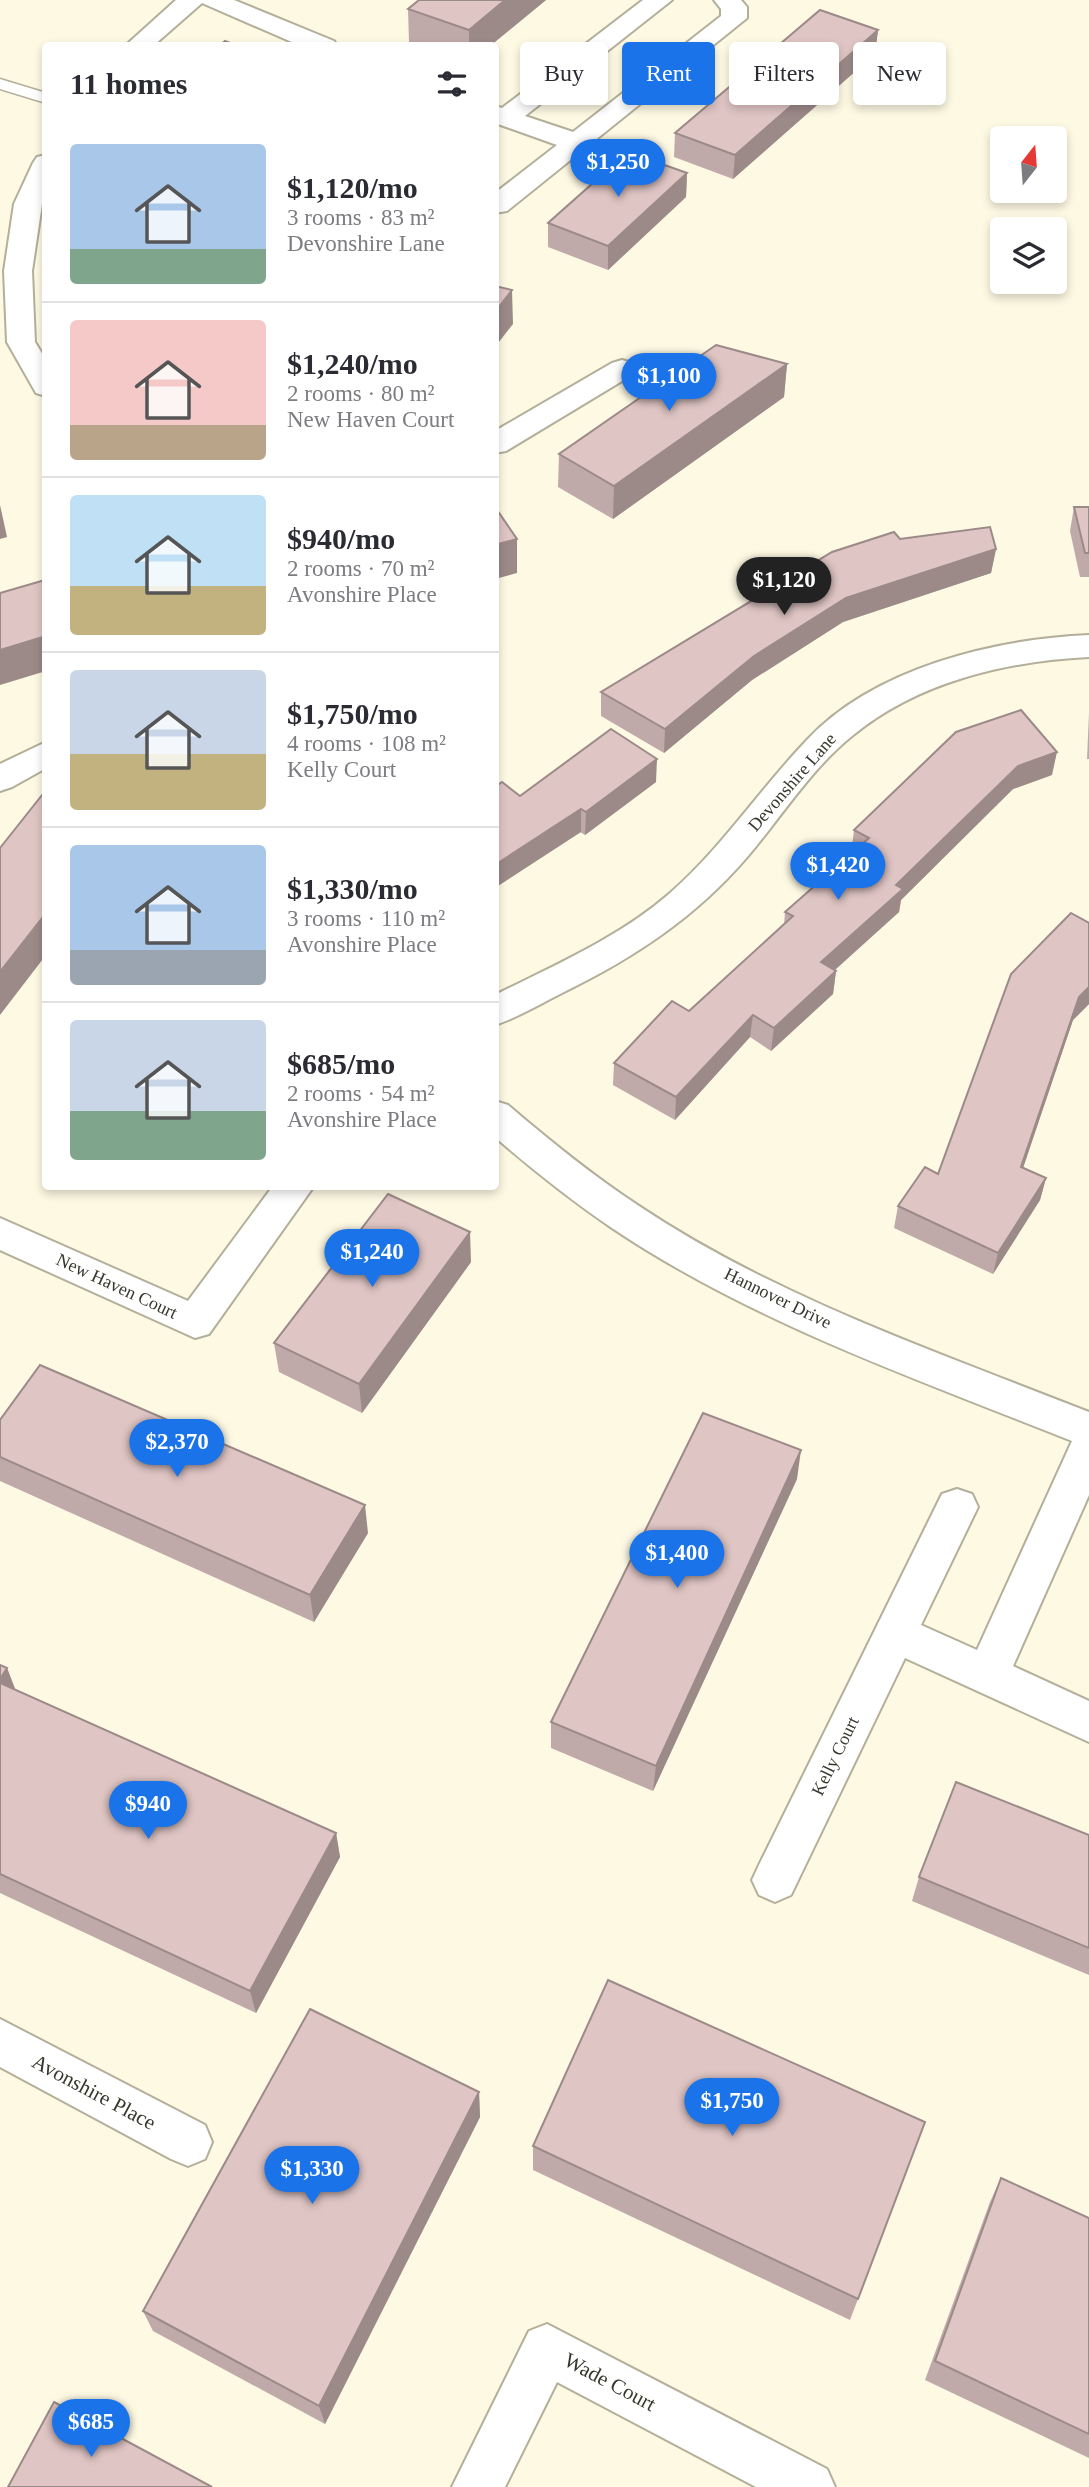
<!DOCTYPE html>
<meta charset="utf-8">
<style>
body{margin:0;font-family:Georgia,serif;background:#f2f2f3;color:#2b2b33;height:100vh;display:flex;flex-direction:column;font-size:26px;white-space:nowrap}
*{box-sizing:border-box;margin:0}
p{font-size:23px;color:#7c7c81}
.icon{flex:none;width:38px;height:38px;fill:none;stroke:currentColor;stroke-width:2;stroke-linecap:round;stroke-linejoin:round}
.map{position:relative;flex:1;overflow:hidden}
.side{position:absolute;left:42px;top:42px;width:457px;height:1148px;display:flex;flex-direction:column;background:#fff;border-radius:7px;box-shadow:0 4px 10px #0003}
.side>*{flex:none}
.guide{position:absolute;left:520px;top:42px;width:464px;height:63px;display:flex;gap:14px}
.needle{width:46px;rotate:17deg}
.controls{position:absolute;left:990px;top:126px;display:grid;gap:14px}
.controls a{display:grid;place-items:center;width:77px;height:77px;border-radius:7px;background:#fff;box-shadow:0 4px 10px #0003;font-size:35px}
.price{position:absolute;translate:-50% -60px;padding:0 16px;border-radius:24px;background:#1a73e8;color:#fff;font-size:23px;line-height:46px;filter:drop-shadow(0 2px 4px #0008)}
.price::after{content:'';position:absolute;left:50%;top:42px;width:21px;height:16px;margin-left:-10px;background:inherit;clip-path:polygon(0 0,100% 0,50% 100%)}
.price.current{background:#222;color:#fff}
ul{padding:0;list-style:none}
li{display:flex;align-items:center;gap:21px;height:175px;padding:0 28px}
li+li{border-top:2px solid #e1e1e2}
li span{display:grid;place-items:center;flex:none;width:196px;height:140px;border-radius:7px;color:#555}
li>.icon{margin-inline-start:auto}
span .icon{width:84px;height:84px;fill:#fffc;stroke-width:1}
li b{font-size:30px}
h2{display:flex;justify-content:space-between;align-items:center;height:84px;padding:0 28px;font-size:30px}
.pill{padding:0 24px;border-radius:7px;background:#fff;box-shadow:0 4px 10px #0003;font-size:24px;line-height:63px}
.pill.current{background:#1a73e8;color:#fff}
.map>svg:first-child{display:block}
</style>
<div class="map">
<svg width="1089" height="2487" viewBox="0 0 1089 2487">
<rect width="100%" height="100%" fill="#fdf9e3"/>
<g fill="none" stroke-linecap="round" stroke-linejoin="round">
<!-- lane casing -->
<g stroke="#b3af9a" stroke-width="3">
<path id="lane" d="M0,79L46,93V103L0,89Z"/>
</g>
<!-- street casing -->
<g stroke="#b3af9a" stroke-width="4">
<g id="street">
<path d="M176,0H234L334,41L337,46H301L202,3L153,46H125Z"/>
<path d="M643,0H672L525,116L573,132L721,16V9L714,0H741L747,7V18L507,211L495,213V193L557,145L495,123V106L502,108Z"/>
<path d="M46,155V195L42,204L32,271L35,342L46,360V396L36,393L7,342L4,271L14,204L33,163L37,157Z"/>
<path d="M622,360L632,363L637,369L632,375L506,451L495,453V431L612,363Z"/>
<path d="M1089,635V657C1006,661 917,682 852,736C811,769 782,816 748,856C696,917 634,958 562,993C540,1004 519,1017 495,1025V995C555,965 618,938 669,894C722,848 759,790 807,740C874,668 995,639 1089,635Z"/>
<path d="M46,742V768L12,787L0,791V764Z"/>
<path d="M495,1101L508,1105C550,1141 592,1175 639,1206C775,1297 937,1352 1089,1412V1495L1013,1666L1089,1701V1742L905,1658L791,1895L775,1902L759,1895L752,1880L759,1865L942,1494L957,1489L972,1494L978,1507L921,1625L977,1650L1072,1441C917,1379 752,1322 612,1228C571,1200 533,1170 495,1137Z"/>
<path d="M273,1186H314L209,1334L195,1338L0,1250V1218L188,1301Z"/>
<path d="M0,2019L205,2125L212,2142L205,2159L188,2166L171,2159L0,2067Z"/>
<path d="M547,2324L827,2469L835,2487H756L557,2382L505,2487H452L529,2331Z"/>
</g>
</g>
<!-- lane -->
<use href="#lane" fill="#fff" fill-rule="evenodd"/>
<!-- street -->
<use href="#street" fill="#fff" fill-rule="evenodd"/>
</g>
<!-- wall -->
<g fill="#c0a9a9">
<path d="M546,0L490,46H419L409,42L408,9Z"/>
<path d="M878,30L875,54L733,179L674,157L675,133Z"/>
<path d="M687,173L686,197L608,270L548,247V223Z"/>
<path d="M787,364L784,397L613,519L558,487L559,454Z"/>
<path d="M1074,507H1089V577H1080L1070,531Z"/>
<path d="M900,539L996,549L991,573L843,622L752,680L664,753L601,716V692Z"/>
<path d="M1089,713V759H1087Z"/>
<path d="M1052,775L1013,789L901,900L899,912L835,970L836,971L833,994L771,1051L750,1037L675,1120L613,1085L614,1063L689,1011L784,925L785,912L851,854L854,830Z"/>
<path d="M656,782L585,835L520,796Z"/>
<path d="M1089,923V1004L1073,1020L1023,1167L1046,1178L1040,1200L993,1274L894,1228L898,1206L938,1174Z"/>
<path d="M471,1262L362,1413L279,1372L274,1343Z"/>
<path d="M0,1420L368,1533L314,1622L0,1481Z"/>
<path d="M797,1479L653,1791L551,1748V1722Z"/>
<path d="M0,1665L7,1668L15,1689L336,1833L340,1857L256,2013L0,1893Z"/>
<path d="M1089,1835V1975L912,1901L919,1877Z"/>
<path d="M479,2092L480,2117L325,2424L153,2331L143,2311Z"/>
<path d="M925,2122L850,2320L533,2170V2146Z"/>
<path d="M1001,2178L1089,2218V2458L925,2380L990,2202Z"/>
</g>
<!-- shaded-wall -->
<g fill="#9c8a89">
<path d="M505,0H546L490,46H469V30Z"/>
<path d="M878,30L875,54L733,179L735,155Z"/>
<path d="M687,173L686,197L608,270V246Z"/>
<path d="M512,290L513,324L495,347V312Z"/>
<path d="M787,364L784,397L613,519L614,486Z"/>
<path d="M0,505L7,537L0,539Z"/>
<path d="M517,539V573L495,579V545Z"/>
<path d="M996,549L991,573L843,622L752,680L664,753L665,729L754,656L846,598Z"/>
<path d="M46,636V671L0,685V650Z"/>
<path d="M1057,752L1052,775L1013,789L901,900L899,912L818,985L821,962L896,885L1018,766Z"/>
<path d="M657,759L656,782L585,835L586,812Z"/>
<path d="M581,809V832L495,888V865Z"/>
<path d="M46,913V955L0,1015V972Z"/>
<path d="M836,971L833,994L771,1051L774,1028Z"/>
<path d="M1089,987V1004L1073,1020L1016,1189L1021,1167L1079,997Z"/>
<path d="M753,1015L750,1037L675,1120L676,1097Z"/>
<path d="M1046,1178L1040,1200L993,1274L998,1253Z"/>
<path d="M470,1232L471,1262L362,1413L359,1384Z"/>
<path d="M801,1450L797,1479L653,1791L656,1766Z"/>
<path d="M365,1505L368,1533L314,1622L310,1595Z"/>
<path d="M7,1668L17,1694L0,1686V1679Z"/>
<path d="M336,1833L340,1857L256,2013L250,1991Z"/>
<path d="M479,2092L480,2117L325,2424L319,2406Z"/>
</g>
<!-- building -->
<g fill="#dfc5c4" stroke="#9c8a89" stroke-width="2">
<path d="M419,0H505L469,30L408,9Z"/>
<path d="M820,10L878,30L735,155L675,133Z"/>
<path d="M225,41L238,46H219Z"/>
<path d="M628,152L687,173L608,246L548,223Z"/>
<path d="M495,286L512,290L495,312Z"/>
<path d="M716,345L787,364L614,486L559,454Z"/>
<path d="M495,507L517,539L495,545Z"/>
<path d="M1074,507H1089V553H1085Z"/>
<path d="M990,527L996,549L846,598L754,656L665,729L601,692L832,552L894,532L900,539Z"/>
<path d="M45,580L46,582V636L0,650V593Z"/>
<path d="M1021,710L1057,752L1018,766L896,885L903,889L821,962L836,971L774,1028L753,1015L676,1097L614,1063L672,1001L689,1011L793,916L785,912L869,838L854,830L956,732Z"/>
<path d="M611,729L657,759L586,812L581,809L495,865V787L502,782L520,796Z"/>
<path d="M46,790V913L0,972V848Z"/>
<path d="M1071,913L1089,923V987L1079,997L1021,1167L1046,1178L998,1253L898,1206L925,1167L938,1174L1011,974Z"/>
<path d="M388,1194L470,1232L359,1384L274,1343Z"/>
<path d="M40,1365L365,1505L310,1595L0,1457V1420Z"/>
<path d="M703,1413L801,1450L656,1766L551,1722Z"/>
<path d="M0,1665L7,1668L0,1679Z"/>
<path d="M0,1683L336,1833L250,1991L0,1874Z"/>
<path d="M956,1782L1089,1835V1948L919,1877Z"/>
<path d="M608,1980L925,2122L858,2299L533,2146Z"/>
<path d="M310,2009L479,2092L319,2406L143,2311Z"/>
<path d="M1001,2178L1089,2218V2434L935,2361Z"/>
<path d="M54,2402L212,2487H8Z"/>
</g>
<g text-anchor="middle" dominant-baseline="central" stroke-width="5" stroke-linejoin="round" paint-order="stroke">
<!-- street labels -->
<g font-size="18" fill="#38372e" stroke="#fff">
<text transform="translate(792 782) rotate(-49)">Devonshire Lane</text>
<text transform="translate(117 1286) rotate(25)">New Haven Court</text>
<text transform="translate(778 1298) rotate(26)">Hannover Drive</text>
<text transform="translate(835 1756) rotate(-64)">Kelly Court</text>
</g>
<!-- near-street labels -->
<g font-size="21" fill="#38372e" stroke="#fff">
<text transform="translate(94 2092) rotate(28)">Avonshire Place</text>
<text transform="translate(610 2382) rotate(28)">Wade Court</text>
</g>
</g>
</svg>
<div class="controls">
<a><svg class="needle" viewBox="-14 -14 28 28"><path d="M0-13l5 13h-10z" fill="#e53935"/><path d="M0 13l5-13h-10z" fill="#7c7c81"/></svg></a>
<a><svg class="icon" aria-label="layers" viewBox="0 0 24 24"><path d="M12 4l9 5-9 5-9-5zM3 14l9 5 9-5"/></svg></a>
</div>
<b class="price" style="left:618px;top:199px">$1,250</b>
<b class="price" style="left:669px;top:413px">$1,100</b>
<b class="price current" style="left:784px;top:617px">$1,120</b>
<b class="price" style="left:838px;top:902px">$1,420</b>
<b class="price" style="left:372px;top:1289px">$1,240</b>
<b class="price" style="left:177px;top:1479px">$2,370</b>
<b class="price" style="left:677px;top:1590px">$1,400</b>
<b class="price" style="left:148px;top:1841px">$940</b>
<b class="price" style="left:732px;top:2138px">$1,750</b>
<b class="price" style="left:312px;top:2206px">$1,330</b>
<b class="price" style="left:91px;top:2459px">$685</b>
<div class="guide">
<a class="pill">Buy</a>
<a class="pill current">Rent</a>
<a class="pill">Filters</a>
<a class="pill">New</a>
</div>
<section class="side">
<h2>11 homes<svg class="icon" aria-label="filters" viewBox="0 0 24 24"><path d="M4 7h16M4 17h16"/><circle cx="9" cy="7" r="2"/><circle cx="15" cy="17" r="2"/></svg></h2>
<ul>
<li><span style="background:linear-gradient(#a9c7e8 75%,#7fa58c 0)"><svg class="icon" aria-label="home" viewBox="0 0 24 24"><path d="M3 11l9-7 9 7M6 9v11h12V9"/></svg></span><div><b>$1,120/mo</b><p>3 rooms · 83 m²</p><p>Devonshire Lane</p></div></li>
<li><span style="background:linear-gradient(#f6c9c9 75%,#b9a48a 0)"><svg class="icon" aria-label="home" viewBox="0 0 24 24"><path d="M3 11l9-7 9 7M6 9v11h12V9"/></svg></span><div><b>$1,240/mo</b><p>2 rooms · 80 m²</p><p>New Haven Court</p></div></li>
<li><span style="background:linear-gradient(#bfe0f5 65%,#c2b280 0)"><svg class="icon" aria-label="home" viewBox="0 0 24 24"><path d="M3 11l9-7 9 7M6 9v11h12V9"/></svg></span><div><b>$940/mo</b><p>2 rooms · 70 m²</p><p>Avonshire Place</p></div></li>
<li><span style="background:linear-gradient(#c9d6e8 60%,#c2b280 0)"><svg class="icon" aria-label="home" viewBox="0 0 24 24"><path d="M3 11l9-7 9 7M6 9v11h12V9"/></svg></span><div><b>$1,750/mo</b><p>4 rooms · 108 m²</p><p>Kelly Court</p></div></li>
<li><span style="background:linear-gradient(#a9c7e8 75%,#9aa5b1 0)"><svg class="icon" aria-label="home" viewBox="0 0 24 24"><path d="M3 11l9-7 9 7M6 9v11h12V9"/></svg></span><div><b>$1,330/mo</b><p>3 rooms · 110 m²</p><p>Avonshire Place</p></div></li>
<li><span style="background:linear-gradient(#c9d6e8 65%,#7fa58c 0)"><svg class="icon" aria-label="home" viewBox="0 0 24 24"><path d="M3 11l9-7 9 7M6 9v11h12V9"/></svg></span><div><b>$685/mo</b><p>2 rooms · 54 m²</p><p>Avonshire Place</p></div></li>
</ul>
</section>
</div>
